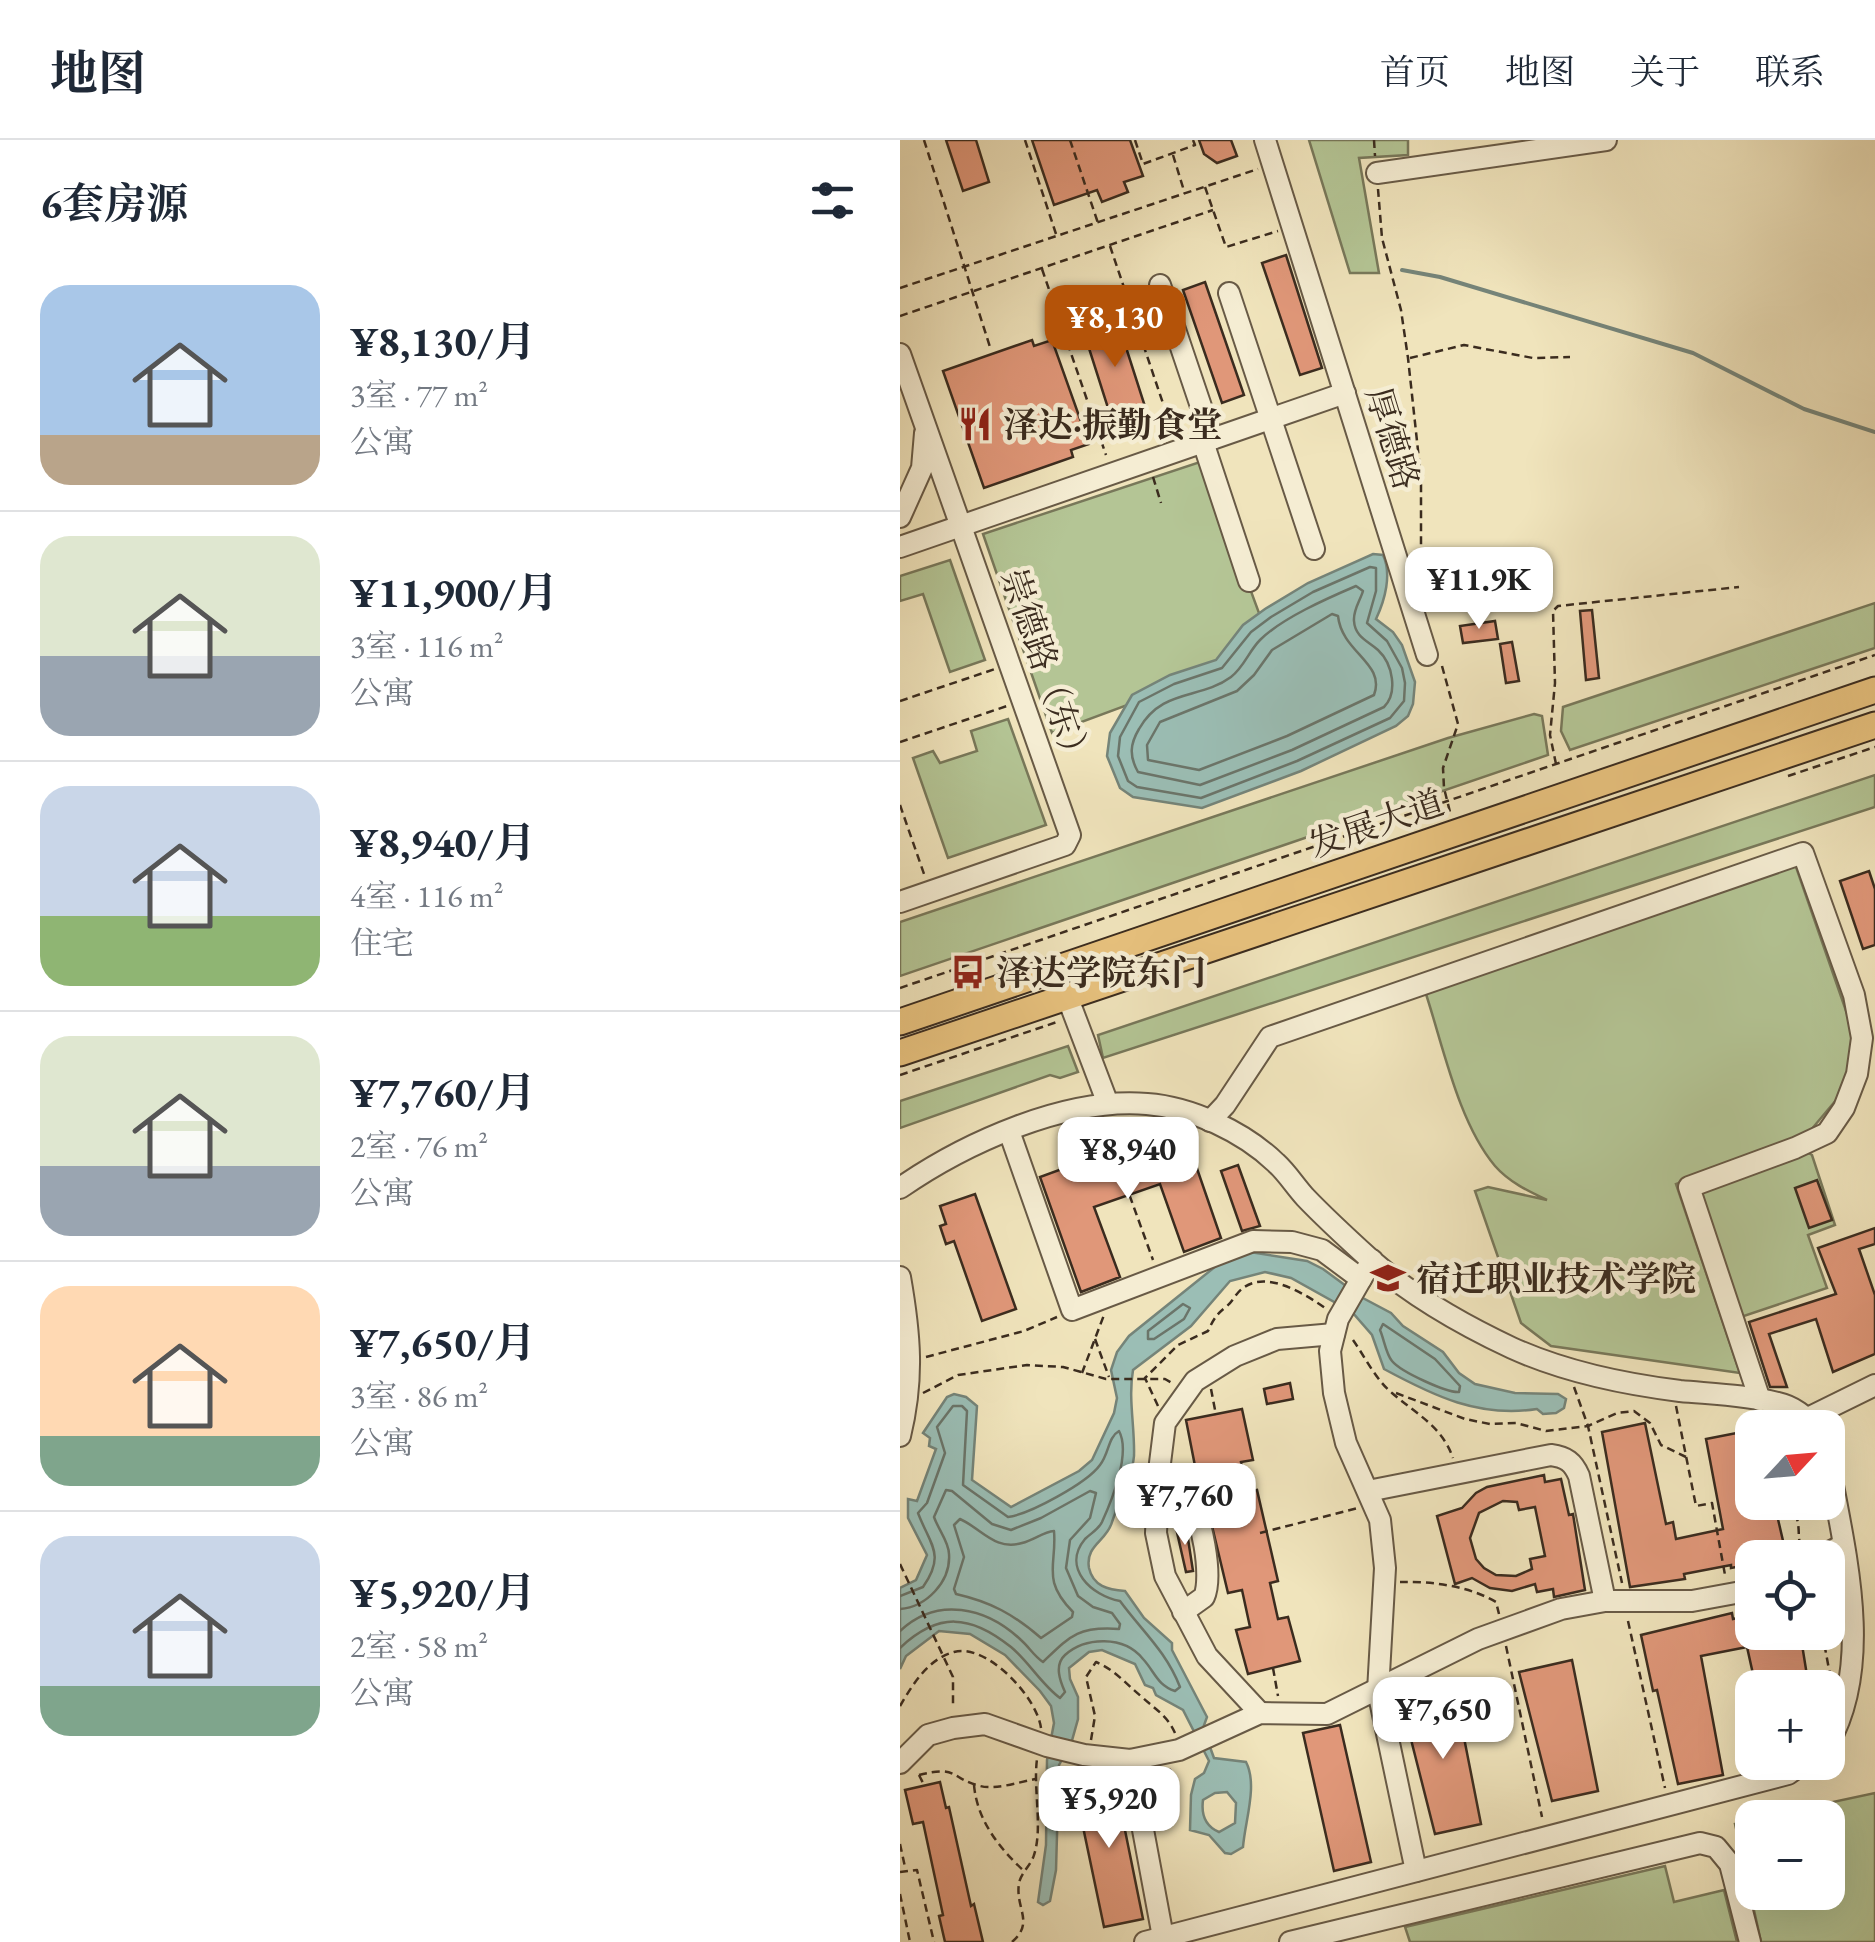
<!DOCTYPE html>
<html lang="zh">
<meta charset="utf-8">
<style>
body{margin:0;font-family:"EB Garamond","Noto Serif SC",serif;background:#f6f6f7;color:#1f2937;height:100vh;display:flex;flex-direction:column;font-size:38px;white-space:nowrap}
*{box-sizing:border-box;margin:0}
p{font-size:32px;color:#747a83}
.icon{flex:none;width:55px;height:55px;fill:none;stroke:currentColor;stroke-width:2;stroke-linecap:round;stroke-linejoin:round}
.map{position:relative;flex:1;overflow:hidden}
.details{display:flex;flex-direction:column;background:#fff;width:900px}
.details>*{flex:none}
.needle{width:65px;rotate:64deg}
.fabs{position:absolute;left:835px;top:1270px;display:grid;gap:20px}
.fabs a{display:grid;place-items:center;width:110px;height:110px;border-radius:20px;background:#fff;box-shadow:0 10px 40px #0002;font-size:50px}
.price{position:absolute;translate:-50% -85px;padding:0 22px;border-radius:20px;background:#fff;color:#222;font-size:32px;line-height:65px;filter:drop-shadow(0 2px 5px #0008)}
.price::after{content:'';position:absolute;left:50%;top:60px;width:30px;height:22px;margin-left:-15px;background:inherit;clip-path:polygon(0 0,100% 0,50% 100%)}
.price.on{background:#b45309;color:#fff}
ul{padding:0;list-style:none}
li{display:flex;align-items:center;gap:30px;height:250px;padding:0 40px}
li+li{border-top:2px solid #e0e1e3}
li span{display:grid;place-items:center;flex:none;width:280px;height:200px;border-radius:30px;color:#555}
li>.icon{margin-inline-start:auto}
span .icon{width:120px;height:120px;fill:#fffc;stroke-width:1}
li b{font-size:42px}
h2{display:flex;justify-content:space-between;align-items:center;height:120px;padding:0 40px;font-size:42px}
header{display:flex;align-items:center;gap:60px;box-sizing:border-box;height:140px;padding:0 50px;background:#fff;border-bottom:2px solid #e0e1e3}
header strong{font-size:48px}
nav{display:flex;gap:55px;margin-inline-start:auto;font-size:35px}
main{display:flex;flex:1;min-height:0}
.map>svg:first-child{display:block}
</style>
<header>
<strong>地图</strong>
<nav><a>首页</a><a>地图</a><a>关于</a><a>联系</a></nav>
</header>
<main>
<section class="details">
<h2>6套房源<svg class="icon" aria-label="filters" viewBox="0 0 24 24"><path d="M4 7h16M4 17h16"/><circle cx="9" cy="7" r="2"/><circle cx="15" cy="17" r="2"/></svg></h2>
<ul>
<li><span style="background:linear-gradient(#a9c7e8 75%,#b9a48a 0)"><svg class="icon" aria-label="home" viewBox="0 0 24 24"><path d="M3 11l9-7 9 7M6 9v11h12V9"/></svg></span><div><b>¥8,130/月</b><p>3室 · 77 m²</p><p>公寓</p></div></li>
<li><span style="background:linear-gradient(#dfe7d0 60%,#9aa5b1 0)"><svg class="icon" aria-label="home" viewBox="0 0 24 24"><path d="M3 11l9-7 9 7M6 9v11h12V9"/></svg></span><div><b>¥11,900/月</b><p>3室 · 116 m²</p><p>公寓</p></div></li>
<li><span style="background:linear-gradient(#c9d6e8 65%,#8fb573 0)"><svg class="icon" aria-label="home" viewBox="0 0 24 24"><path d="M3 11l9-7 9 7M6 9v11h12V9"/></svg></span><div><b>¥8,940/月</b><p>4室 · 116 m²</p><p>住宅</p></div></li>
<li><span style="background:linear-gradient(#dfe7d0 65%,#9aa5b1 0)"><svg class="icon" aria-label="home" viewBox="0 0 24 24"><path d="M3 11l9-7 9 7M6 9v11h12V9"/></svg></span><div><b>¥7,760/月</b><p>2室 · 76 m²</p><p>公寓</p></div></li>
<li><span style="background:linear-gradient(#ffd9b3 75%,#7fa58c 0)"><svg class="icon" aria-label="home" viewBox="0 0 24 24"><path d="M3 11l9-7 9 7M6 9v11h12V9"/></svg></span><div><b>¥7,650/月</b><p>3室 · 86 m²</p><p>公寓</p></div></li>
<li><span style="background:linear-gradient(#c9d6e8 75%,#7fa58c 0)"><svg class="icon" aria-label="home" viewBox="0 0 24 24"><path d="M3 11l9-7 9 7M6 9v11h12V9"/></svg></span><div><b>¥5,920/月</b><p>2室 · 58 m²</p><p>公寓</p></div></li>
</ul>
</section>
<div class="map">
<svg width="975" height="1802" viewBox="0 0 975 1802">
<rect width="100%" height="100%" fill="#f0e4bc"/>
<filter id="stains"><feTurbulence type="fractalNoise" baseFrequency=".002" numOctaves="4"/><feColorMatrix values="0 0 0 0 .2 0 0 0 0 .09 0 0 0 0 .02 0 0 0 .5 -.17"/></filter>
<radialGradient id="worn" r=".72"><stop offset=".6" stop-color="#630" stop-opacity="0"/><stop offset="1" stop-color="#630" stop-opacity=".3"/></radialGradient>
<!-- green -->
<g fill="#b4c595" stroke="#78785a" stroke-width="2.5">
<path d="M409,0H508V15L459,18L479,133H450Z"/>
<path d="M303,321L373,511L152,593L83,394Z"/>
<path d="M50,420L85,520L50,532L23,454L0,461V436Z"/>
<path d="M975,463V508L670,610L661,591L663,567Z"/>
<path d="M634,574L642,576L648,615L0,836V782L548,598Z"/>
<path d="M108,579L146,685L48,718L13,618L33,611L40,623L77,611L71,591Z"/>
<path d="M975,635V667L203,918L198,895Z"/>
<path d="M895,724L953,891L950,922L942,953L905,997L776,1044L840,1233L651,1206L621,1183L575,1051L588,1047L647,1060C628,1051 609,1042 595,1026C558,982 543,905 525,851Z"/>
<path d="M168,906L178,932L160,938L150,935L0,988V961Z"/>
<path d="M907,1012L912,1015L935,1085L908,1095L927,1148L841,1177L798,1053Z"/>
<path d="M975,1653V1802H861L835,1684L852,1680V1752H928V1678L863,1677Z"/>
<path d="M765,1726L774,1762L824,1750L837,1802H510L505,1787Z"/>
</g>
<!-- water -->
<g fill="#9bbeb5" stroke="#758479" stroke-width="2.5" fill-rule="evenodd">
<path d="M473,414L483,415C492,434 485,460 476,479L493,492L502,505L515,542L513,564L508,576L496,586L401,631L302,668L233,657L220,648L207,616L210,593L232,555L270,535L316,520L343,485L365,469L408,443Z"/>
<path d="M350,1112L407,1121L423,1129L461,1157L491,1173L503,1186L543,1212L559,1233L575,1244L615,1253L658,1254L666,1259L664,1268L656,1273L643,1274L637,1269C579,1278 534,1256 484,1229L472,1195L452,1172L391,1138L365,1132L330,1141L291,1186L233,1230C228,1259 235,1287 234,1316C232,1338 219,1361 212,1382C207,1401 185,1405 189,1428C193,1446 208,1450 225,1451L244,1478L272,1503V1510L307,1577L303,1588L314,1618L346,1622C358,1645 345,1681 343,1707L331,1714L325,1713L309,1695L290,1690L291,1655L295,1639L304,1633L309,1621L283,1570L256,1555L253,1548L245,1545L235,1524L202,1510L189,1512L169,1528L170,1539L178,1557V1579L171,1604L159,1625L156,1730L150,1761L143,1765L138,1762L146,1705L147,1620L154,1583L151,1566L140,1551L105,1515L70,1494L39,1491L6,1516L0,1529V1448L16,1440L27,1415L8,1378V1359L17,1361L36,1309L29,1306L30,1298L23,1293L47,1257L54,1254L66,1257L77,1266L72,1340L111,1367L179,1331L192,1320L214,1273L217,1258L211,1230L217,1212L229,1196L321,1122ZM327,1652L336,1663L335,1683L319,1692C305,1686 301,1675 303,1660L315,1653Z"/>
</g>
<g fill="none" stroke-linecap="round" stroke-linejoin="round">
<!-- shore -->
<g stroke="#6b756a" stroke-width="2.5">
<path d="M470,427L476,428V451L467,483L487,501L502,528L505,543L504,561L490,578L397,621L301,658L237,647L228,641L218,616L220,597L239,562L274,544L322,528L351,492L371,477L413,452Z"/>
<path d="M456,446L463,451C460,461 453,470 454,481C455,497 468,501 478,510C493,524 498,553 484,567L392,610L300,645L238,632C229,616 230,604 239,589C262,548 300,560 331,537C344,527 349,511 360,500C382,478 428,458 456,446Z"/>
<path d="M432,474L438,476C442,513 486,523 474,555L387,596L299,630L248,620L247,605L260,582L337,551L354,535L372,510Z"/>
<path d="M283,1164L290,1168L284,1179L254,1199H248V1191Z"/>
<path d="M483,1184L535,1219L560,1246L559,1252C547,1253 501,1232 492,1221C486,1214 484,1199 480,1190Z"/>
<path d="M60,1379C82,1389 95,1411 122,1403C134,1400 143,1392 154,1391C157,1425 141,1440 173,1472L172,1477L141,1498C113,1474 91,1462 56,1454L54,1449L64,1417L54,1385Z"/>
<path d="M0,1456L23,1447C46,1414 30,1405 18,1373L27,1363L45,1313L37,1287L53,1266H62L67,1271L63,1345L108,1377C130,1374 187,1343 200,1325C209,1314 208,1297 219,1291C231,1313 212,1360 202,1382C198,1390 191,1393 185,1399C161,1428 192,1456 220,1461C242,1491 266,1511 280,1547L275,1551C257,1545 255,1532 243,1519C224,1495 185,1497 165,1515C154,1525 160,1541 165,1552L160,1558C142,1545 129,1522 111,1507C70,1474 38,1472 0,1508"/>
<path d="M0,1469C26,1467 51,1442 49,1414C49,1402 38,1389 34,1377L46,1350L52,1351L92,1384L111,1390L141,1378L190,1351L196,1353L190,1378L170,1400L166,1428L178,1456L193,1467L212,1473L220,1484L219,1489C178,1486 170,1496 143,1522C134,1516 129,1507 121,1500C86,1467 37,1456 0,1491"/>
</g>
<!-- stream -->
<path stroke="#758479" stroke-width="4" d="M502,130L540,137L793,213L904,269L975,292"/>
</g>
<!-- building -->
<g fill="#e09779" stroke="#3b2c1f" stroke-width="2.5" fill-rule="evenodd">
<path d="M46,0H76L89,42L63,51Z"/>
<path d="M132,0H230L243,36L224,42L228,52L202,62L197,50L154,65Z"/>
<path d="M299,0H331L337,16L317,23L304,14Z"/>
<path d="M386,115L422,228L400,235L362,123Z"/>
<path d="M305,142L344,255L322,263L283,150Z"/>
<path d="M214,170L249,279L215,290L180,180Z"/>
<path d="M132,200L134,206L152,200L189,304L171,310L173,317L84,348L43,231Z"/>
<path d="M692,470L699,538L686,540L680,471Z"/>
<path d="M595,481L598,499L563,503L560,486Z"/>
<path d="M612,502L619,541L606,543L600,504Z"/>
<path d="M969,731L975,749V805L963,809L940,741Z"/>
<path d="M283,988L321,1098L284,1112L260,1044L194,1067L220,1137L181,1152L140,1037L178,1023L182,1035L202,1027L199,1018L224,1009L227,1017L248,1009L245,1001Z"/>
<path d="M338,1025L360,1086L342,1091L321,1031Z"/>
<path d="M917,1040L932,1080L909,1088L895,1048Z"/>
<path d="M75,1054L116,1169L82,1181L54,1101L46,1104L40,1086L46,1084L40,1066Z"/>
<path d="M975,1088V1104L959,1109L975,1155V1214L933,1232L916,1179L869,1194L887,1247H870L849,1182L936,1154L918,1108Z"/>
<path d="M390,1243L393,1259L367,1264L364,1249Z"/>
<path d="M342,1269L353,1320L341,1322L346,1352L357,1350L378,1441L370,1443L378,1479L388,1477L400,1521L348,1534L336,1490L350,1487L342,1450L328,1453L306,1361L318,1359L312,1328L296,1331L286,1280Z"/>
<path d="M745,1283L766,1384L773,1382L776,1399L823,1389L806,1299L852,1290V1362H874L887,1418H852V1424L831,1428V1425L784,1434L785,1439L730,1447L702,1292Z"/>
<path d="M644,1335L645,1342L661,1339L669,1375L673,1374L685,1450L654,1457L653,1449L637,1452L635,1444L612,1451L590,1448L572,1438L555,1444L537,1376L562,1368L576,1353L587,1347ZM603,1361L617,1362L619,1370L635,1367L645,1416L630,1419L632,1429L616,1436L596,1435L584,1428L576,1419L570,1398L579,1373Z"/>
<path d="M286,1386L293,1431L286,1432L276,1388Z"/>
<path d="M832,1473L833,1479L852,1475V1492H900L909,1548H862L858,1533L853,1534L847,1507L801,1516L823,1635L778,1644L757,1550L753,1551L741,1495Z"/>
<path d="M672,1520L698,1651L652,1661L619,1532Z"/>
<path d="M555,1552L581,1684L535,1694L502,1564Z"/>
<path d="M440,1585L471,1722L434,1731L403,1593Z"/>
<path d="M214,1636L243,1779L204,1787L174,1644Z"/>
<path d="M40,1642L46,1668L49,1667L71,1766L74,1764L83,1802H45L39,1776L43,1775L23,1682L13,1684L5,1650Z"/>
</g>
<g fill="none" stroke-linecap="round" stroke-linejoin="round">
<!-- minor casing -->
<g stroke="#685a46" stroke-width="24">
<g id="minor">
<path d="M365,0L527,515"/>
<path d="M477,33L706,0"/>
<path d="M260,145L312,299"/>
<path d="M329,153L414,409"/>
<path d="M0,214L170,695L165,705L0,762"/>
<path d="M303,302L349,441"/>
<path d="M0,377L22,328L25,293"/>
<path d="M0,407L445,253"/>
<path d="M167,856L208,964"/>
<path d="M310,981L325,965L370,897L903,713L954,855L962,898L957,934L944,968L927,993L895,1008L789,1047L860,1260"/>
<path d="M109,991L172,1170L353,1101L392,1102L422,1110L461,1139"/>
<path d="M0,1048C65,1003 166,957 247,964C291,967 344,992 376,1023C387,1033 395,1046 405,1057C426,1079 449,1100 471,1120C512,1156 563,1185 612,1208C665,1232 723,1244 780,1251C812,1254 847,1255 878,1263C892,1266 907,1276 914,1288"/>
<path d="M472,1120L438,1179L430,1211L434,1253L446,1303L480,1380L485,1428L478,1551L516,1731"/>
<path d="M0,1137C10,1194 14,1239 0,1296"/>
<path d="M908,1278L975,1245"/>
<path d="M928,1319C944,1408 975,1522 928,1604"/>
<path d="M258,1343C268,1347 280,1351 287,1358C302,1373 313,1437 304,1457L283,1472"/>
<path d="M468,1351L651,1315C666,1317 673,1322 679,1336L705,1461"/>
<path d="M918,1418L943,1405"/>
<path d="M360,1573L307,1516L265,1436L256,1393L259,1331L265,1283L295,1241L335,1216L377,1199L434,1194"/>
<path d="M230,1620L263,1797"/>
<path d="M0,1623L28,1595L53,1588L85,1584L147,1606L184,1615L230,1620L279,1610L360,1573L427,1574L578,1499L661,1469L705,1461H792L852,1450"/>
<path d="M245,1802L888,1634L905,1622"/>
<path d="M390,1802L800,1703L816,1707L830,1724L850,1802"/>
</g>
</g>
<!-- major casing -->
<g stroke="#3b2c1f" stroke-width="29">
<g id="major">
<path d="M0,882L975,550"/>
<path d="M0,913L975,585"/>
</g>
</g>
<!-- path -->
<g stroke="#3b2c1f" stroke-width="2.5" stroke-dasharray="8 5" stroke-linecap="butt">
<path d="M24,0L90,207"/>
<path d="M125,0L156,94"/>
<path d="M170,0L198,83"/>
<path d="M235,0L243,24L295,5L293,0"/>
<path d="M474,0L475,16"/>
<path d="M273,15L285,54"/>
<path d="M305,47L326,107L378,91"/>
<path d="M478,49L482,98L501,170L508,218L521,338V437"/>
<path d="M210,106L273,293"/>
<path d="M142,129L206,315"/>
<path d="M0,148L358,29"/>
<path d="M0,176L313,70"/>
<path d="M510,218L564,205L633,218L670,217"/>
<path d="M253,337L261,363"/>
<path d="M542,526L558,584L543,628L544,648L550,672"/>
<path d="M0,561L95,529"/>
<path d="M0,602L107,566"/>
<path d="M656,624L650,595L655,543L653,471L658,466L839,447"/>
<path d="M888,636L975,607"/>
<path d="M0,665L24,734"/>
<path d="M0,848L975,515"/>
<path d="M0,935L160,881"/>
<path d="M203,982L253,1120"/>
<path d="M195,1199L209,1237"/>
<path d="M453,1200C465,1217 476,1240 492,1253C516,1274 542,1286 553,1318"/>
<path d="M26,1217L124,1191L157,1177"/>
<path d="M182,1233L204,1175"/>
<path d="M674,1247L688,1286L722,1443"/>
<path d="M311,1249L316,1275"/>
<path d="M23,1253L58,1235L127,1225L163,1227L206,1239H265L272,1243"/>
<path d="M496,1253L565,1279L590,1284L616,1283L646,1291L688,1286L717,1273L734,1271L750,1283L761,1305L786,1317"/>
<path d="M258,1266L245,1238L278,1205L308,1191C314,1178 317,1174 327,1166C333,1161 336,1153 343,1148C367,1130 405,1154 425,1168"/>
<path d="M776,1266L796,1366L812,1363L825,1435"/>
<path d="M889,1362C905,1386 894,1395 903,1412"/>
<path d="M360,1393L458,1368"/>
<path d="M0,1424L53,1537V1568"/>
<path d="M500,1442C531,1441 569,1446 596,1462L599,1474"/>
<path d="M728,1481L765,1648"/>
<path d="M922,1492L931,1540"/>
<path d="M606,1506L642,1677"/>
<path d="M373,1528L378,1556"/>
<path d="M0,1566C13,1544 28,1519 54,1512C87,1503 137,1557 141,1588"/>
<path d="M191,1600L195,1576L186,1537L196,1522C215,1530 226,1544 242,1557C256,1570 267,1575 275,1593"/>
<path d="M19,1635C59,1625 49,1638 80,1646C96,1650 119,1642 136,1639"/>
<path d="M19,1635L23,1643"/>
<path d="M74,1645C77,1680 99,1708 124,1731"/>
<path d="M255,1656L271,1629"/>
<path d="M0,1704L5,1727"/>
<path d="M0,1732L17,1730L34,1802"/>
<path d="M0,1754L10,1802"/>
<path d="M112,1802C135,1782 115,1769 119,1743C121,1733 131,1725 134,1715C143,1688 133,1649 137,1619"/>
</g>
<!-- minor -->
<use href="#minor" stroke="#f5edd3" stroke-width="20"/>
<!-- major -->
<use href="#major" stroke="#e8c27e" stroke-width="25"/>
</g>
<!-- icons -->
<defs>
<g id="restaurant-bare" transform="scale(2.7)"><path d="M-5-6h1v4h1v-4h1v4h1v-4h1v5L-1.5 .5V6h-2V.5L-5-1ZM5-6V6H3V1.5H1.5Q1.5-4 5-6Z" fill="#8f2418" stroke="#f5edd3" stroke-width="2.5" paint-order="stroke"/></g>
<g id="bus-bare" transform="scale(2.7)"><path d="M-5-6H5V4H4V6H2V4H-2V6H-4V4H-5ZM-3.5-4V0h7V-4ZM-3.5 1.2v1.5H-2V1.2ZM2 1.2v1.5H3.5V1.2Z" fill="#8f2418" stroke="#f5edd3" stroke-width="2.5" paint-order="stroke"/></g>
<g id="university-bare" transform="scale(2.7)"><path d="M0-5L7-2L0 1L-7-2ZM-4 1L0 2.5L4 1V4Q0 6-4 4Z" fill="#8f2418" stroke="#f5edd3" stroke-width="2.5" paint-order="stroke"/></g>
</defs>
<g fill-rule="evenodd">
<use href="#restaurant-bare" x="75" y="284"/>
<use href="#bus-bare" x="68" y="832"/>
<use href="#university-bare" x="488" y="1138"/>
</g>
<g text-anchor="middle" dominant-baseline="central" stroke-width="9" stroke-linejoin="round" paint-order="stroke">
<!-- poi labels -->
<g font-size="35" font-weight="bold" fill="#3b2c1f" stroke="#f5edd3" text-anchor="start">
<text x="103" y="284">泽达·振勤食堂</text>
<text x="96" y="832">泽达学院东门</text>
<text x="516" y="1138">宿迁职业技术学院</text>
</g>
<!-- street labels -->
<g font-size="35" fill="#3b2c1f" stroke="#f5edd3">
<text transform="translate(493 298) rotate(73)">厚德路</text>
<text transform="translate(147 529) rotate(71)">崇德路（东）</text>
<text transform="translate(476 683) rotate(-19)">发展大道</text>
</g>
</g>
<rect width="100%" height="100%" filter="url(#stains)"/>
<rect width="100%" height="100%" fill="url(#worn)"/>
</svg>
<div class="fabs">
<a><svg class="needle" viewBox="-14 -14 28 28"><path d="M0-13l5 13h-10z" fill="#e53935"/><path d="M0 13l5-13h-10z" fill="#747a83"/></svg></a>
<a><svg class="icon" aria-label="locate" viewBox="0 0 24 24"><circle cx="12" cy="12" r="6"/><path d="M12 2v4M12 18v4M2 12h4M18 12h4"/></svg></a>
<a>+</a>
<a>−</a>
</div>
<b class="price on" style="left:215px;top:230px">¥8,130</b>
<b class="price" style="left:579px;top:492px">¥11.9K</b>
<b class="price" style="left:228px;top:1062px">¥8,940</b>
<b class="price" style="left:285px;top:1408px">¥7,760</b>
<b class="price" style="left:543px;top:1622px">¥7,650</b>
<b class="price" style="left:209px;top:1711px">¥5,920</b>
</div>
</main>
